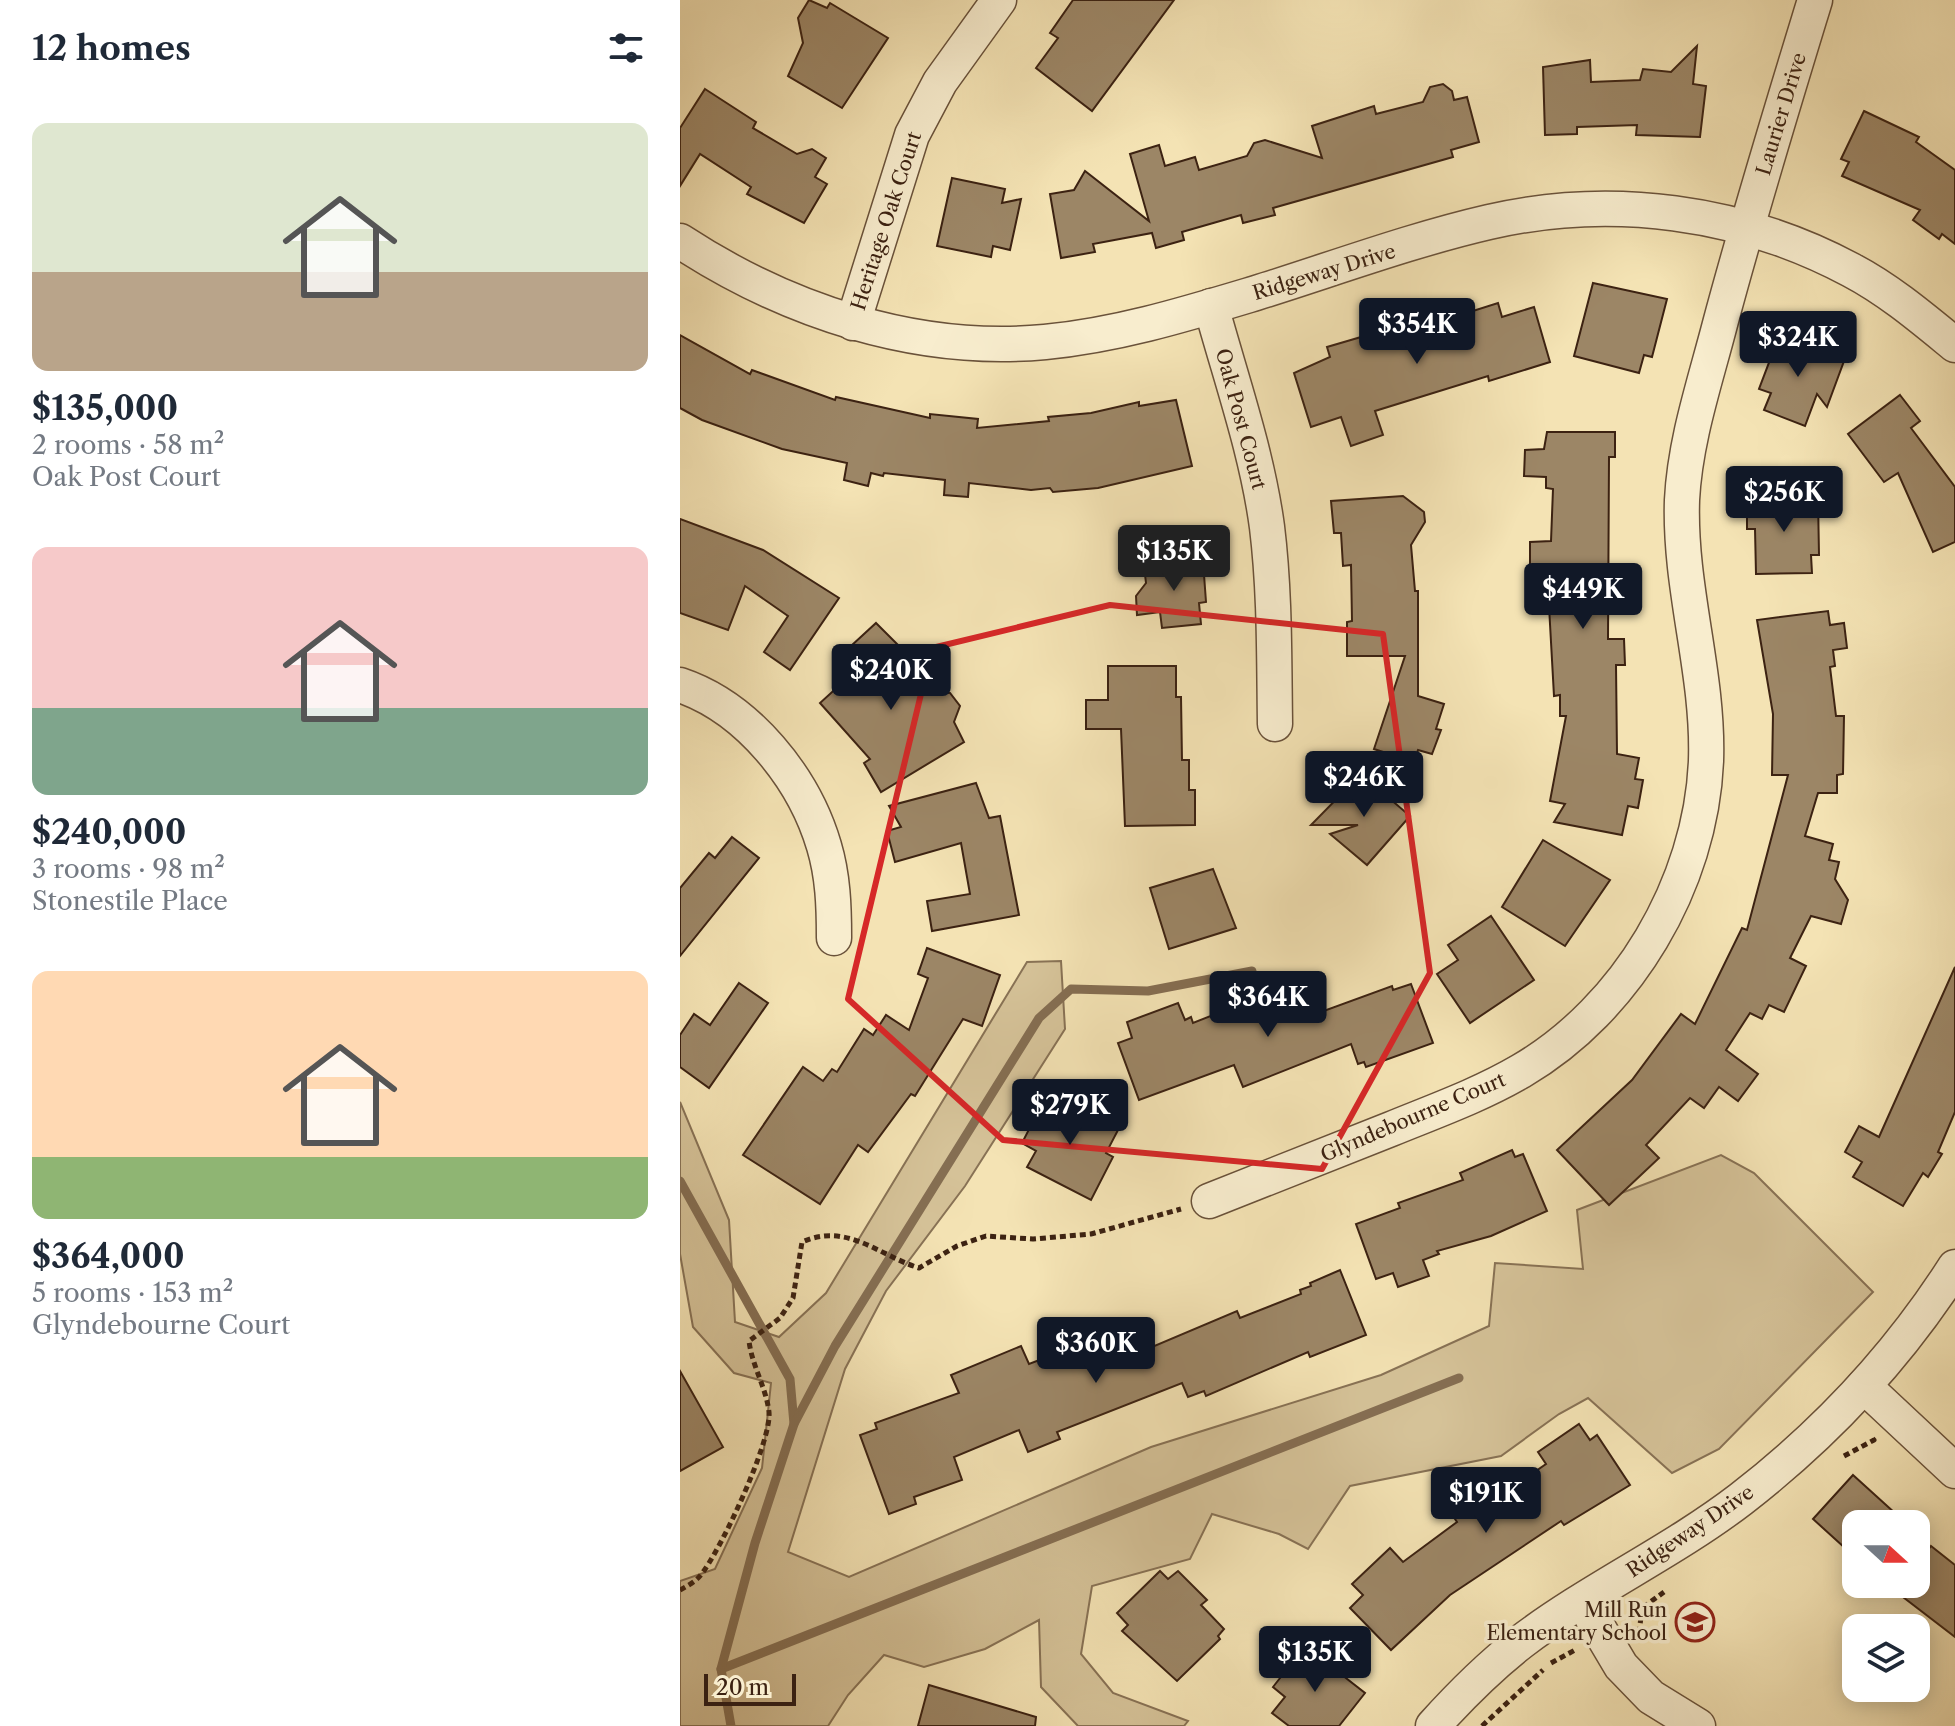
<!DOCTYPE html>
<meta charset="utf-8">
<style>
body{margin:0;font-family:"Libre Caslon Text",serif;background:#f2f2f3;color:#1f2937;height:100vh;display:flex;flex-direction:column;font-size:30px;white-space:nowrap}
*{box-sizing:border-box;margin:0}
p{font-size:26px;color:#747a83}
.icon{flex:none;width:44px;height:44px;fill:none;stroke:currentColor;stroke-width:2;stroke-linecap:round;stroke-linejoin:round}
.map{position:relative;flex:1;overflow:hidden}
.drawer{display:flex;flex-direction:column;background:#fff;width:680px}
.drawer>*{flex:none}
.needle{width:52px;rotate:111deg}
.fabs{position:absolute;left:1162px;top:1510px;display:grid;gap:16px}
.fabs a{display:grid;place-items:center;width:88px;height:88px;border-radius:16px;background:#fff;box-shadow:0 4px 20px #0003;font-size:40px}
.scale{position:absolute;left:24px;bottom:20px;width:92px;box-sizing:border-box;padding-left:8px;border:4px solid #3c2212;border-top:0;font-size:22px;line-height:28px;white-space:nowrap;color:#3c2212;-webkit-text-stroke:6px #f8edce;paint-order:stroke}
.price{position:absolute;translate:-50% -68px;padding:0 18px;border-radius:8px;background:#111827;color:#fff;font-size:26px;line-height:52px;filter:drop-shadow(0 2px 4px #0008)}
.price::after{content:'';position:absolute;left:50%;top:48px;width:24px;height:18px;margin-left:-12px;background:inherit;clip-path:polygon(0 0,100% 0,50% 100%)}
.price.current{background:#222;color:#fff}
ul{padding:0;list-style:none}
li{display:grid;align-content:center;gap:16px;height:424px;padding:0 32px}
li span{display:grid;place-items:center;height:248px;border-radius:16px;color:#555}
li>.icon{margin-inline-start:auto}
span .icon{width:144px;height:144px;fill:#fffc;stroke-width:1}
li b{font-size:34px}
h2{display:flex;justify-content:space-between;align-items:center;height:96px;padding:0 32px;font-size:34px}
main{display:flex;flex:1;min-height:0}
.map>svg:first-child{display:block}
</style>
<main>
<section class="drawer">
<h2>12 homes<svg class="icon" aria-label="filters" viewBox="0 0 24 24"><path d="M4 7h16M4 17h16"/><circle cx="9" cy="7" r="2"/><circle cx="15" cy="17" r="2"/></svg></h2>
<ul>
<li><span style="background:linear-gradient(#dfe7d0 60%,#b9a48a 0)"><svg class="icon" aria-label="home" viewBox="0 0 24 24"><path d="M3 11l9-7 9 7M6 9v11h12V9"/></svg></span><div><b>$135,000</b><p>2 rooms · 58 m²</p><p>Oak Post Court</p></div></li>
<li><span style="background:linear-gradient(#f6c9c9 65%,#7fa58c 0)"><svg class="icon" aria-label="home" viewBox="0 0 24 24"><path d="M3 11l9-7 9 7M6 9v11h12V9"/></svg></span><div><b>$240,000</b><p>3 rooms · 98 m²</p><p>Stonestile Place</p></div></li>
<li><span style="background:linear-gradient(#ffd9b3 75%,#8fb573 0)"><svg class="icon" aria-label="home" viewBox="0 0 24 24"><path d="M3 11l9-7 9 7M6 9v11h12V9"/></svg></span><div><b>$364,000</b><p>5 rooms · 153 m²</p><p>Glyndebourne Court</p></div></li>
</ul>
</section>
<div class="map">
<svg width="1275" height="1726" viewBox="0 0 1275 1726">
<rect width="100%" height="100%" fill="#f4e3b4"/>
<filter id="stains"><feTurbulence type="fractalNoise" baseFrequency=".0025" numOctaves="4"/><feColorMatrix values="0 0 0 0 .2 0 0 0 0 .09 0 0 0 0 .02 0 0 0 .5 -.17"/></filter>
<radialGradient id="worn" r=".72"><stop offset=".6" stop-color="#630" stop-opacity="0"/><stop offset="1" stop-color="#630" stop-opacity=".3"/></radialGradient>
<!-- green -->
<path fill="#d5c298" stroke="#887255" stroke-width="2" d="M381,961L385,1029L285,1186L206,1291L165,1369L108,1552L169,1577L471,1447L701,1375L809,1326L815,1263L903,1269L897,1210L1041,1155L1074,1173L1193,1292L1039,1449L992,1473L908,1398L879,1414L821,1456L670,1486L628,1549L599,1534L532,1514L510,1559L412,1586L401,1654L433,1693L508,1721L504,1726H398L361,1687L359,1620L305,1649L244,1667L204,1655L168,1695L148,1726H0V1581L35,1569L82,1468L91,1383L54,1373L13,1327L0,1254V1102L49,1220L55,1322L99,1337L146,1293L347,962Z"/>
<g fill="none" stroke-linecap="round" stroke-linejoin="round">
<!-- stream -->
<g stroke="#856e52" stroke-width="9">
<path d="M0,1181L110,1379L114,1424"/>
<path d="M41,1669L779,1378"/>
<path d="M51,1726L41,1669L75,1543L114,1424L155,1346L359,1018L391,989L468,991L572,971"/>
</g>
</g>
<!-- building -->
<g fill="#9c8666" stroke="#3c2212" stroke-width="2">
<path d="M129,0L147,8L150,3L208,38L162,108L108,76L123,43L118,18Z"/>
<path d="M393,0H494L412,111L356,68L378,38L370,33Z"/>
<path d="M1017,46L1013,84L1026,86L1020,137L956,135L957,125L897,127V134L865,135L863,67L910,60L911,82L960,80L963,69L991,72Z"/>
<path d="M763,84L772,91L774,100L787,97L799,142L771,150L773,157L593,208L595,215L563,223L561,215L502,232L504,240L476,248L472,233L413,244L415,252L381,258L370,194L394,190L405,171L469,221L450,154L479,145L485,166L515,157L519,170L567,156L574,143L585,140L642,158L632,126L694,106L696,114L743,102L750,87Z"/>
<path d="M25,89L76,122L73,128L117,154L132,149L146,158L135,177L147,184L124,223L67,194L71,187L20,154L0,186V128Z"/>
<path d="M1184,111L1239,137L1236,142L1275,170V244L1262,234L1259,239L1233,220L1240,210L1162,176L1169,162L1161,159Z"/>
<path d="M272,178L325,189L322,203L341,199L330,250L313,246L311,257L257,246Z"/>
<path d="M913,283L987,299L972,357L964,355L959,373L894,356Z"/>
<path d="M818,303L822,317L854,307L870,362L809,381L808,376L695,411L703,435L671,446L661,417L631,427L614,373L650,357L647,347L732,322L733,330Z"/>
<path d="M1101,331L1129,342L1127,347L1164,361L1147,407L1137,394L1125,426L1084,410L1091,393L1079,389Z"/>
<path d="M0,335L70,374L72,370L155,400L156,397L250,418V414L298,419L297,428L369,421L368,417L411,413L459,402V406L496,400L512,466L418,488L373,492L370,488L351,490L289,483L288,497L264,495L265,480L204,473L203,476L191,473L188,486L164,480L167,463L102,449L22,420L0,408Z"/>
<path d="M1220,395L1240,421L1231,428L1275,487V542L1253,552L1218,473L1204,482L1168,434Z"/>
<path d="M867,432H935V457H929L928,639H944L945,665H936L937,754L959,758L955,779L963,780L958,808L948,806L942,835L874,822L885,804L870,801L886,716H880V695L874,696L869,606H860V595H850V542L871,541L873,489L866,488V477L844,476L845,450L864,449Z"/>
<path d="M723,496L744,512L745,522L731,545L735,591H738V696L764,704L756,729L761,730L752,754L738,750L734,762L694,749L725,656H667V622L672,621L671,565L663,566L661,533H654L651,501Z"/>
<path d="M1138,498L1139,555H1131L1132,573L1076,574L1075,529H1067V499Z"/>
<path d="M0,519L83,550L159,598L110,670L84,652L108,616L65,586L48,630L0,613Z"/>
<path d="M523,561L526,602L519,603L521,624L482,628L480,612L457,615L456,596L466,583L464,566Z"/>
<path d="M1148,611L1150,625L1164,623L1167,648L1153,650L1155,666L1150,667L1156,716H1164L1163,774L1157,775V793H1138L1125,836L1153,844L1149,860L1159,862L1155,879L1168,900L1161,924L1131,916L1110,958L1126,966L1104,1012L1089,1005L1082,1019L1070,1013L1046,1050L1078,1074L1058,1101L1039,1087L1024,1108L1010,1098L966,1145L979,1158L929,1205L877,1150L952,1080L1001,1014L1015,1024L1062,928L1067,930L1108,775H1092L1093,714L1077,620Z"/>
<path d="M196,623L234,661L202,691L270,693L280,706L274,722L284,742L201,792L184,763L190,759L140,703L173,673L159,657Z"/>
<path d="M428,666H496V697H501L502,760H509V790H515V825L445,826L441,729H406V700H428Z"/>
<path d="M681,774L730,816L687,865L650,834L678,825H631Z"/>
<path d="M296,783L309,818L320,816L339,915L252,931L247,901L290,894L281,843L215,862L207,831L221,827L209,806Z"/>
<path d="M52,837L79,858L0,956V888L29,853L35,858Z"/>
<path d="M863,840L930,880L885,946L822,907Z"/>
<path d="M533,869L556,928L489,949L470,888Z"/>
<path d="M811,916L854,980L790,1023L757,974L778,960L768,945Z"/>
<path d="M247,948L320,975L302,1026L283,1019L235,1096L231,1094L188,1152L178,1145L140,1204L63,1155L123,1067L143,1081L152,1069L157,1072L184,1029L193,1035L206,1015L229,1030L248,978L238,974Z"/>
<path d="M1275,967V1112L1258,1152L1262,1154L1248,1177L1243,1173L1223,1206L1173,1177L1182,1162L1165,1152L1179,1126L1199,1137Z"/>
<path d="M59,983L88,1003L29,1088L0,1067V1035L14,1014L30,1025Z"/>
<path d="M731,984L753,1043L686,1067L684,1062L678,1064L671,1044L563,1087L554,1065L459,1100L438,1043L452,1038L447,1022L498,1003L505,1020L511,1017L513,1023L591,992L597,1007L612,1002L619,1020L712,986L713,990Z"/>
<path d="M366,1096L438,1130L426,1153L433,1157L411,1200L347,1167L356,1151L342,1143Z"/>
<path d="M832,1150L835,1157L843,1154L867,1211L811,1236L757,1251L759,1254L743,1260L749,1276L718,1287L713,1273L696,1279L676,1224L720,1208L718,1203L783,1180L780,1173Z"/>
<path d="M660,1270L686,1335L630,1357L628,1352L526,1396L524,1391L508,1397L502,1383L377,1432L380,1439L348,1452L339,1430L274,1457L282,1480L234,1497L236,1504L209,1514L180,1435L197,1429L195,1423L279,1393L271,1375L341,1346L349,1364L418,1338L417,1334L446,1323L458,1353L557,1311L560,1318L621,1294L620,1290L631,1286L630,1283Z"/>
<path d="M0,1371L43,1447L0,1471Z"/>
<path d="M899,1424L910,1440L917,1435L950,1485L884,1525L881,1521L770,1595L711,1650L670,1608L683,1595L672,1584L710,1548L723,1562L777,1522L767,1507L806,1481L817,1498L866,1464L858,1452Z"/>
<path d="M1173,1475L1227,1524H1176V1558L1133,1519Z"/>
<path d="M1251,1546L1275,1565V1637L1206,1584H1236V1566Z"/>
<path d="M480,1571L488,1579L498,1571L527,1600L521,1605L544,1629L538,1636L540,1639L497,1681L442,1631L448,1625L437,1613Z"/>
<path d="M622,1650L636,1660L639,1657L685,1693L659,1726H609L592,1713L605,1697L593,1687Z"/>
<path d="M249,1685L356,1717L355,1726H238Z"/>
</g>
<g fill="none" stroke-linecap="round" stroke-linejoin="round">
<!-- street casing -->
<g stroke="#6a523a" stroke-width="37">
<g id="street">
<path d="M0,241C107,311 236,354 365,342C438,335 506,314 576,293C653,269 731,240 809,222C931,194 1061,211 1171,270C1209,290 1242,318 1275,345"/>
<path d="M531,306C551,379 577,452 587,527C595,592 594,658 595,724"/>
<path d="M173,323L232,135L260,82L319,0"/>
<path d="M0,685C68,708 124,778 144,846C153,876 154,906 154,938"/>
<path d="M529,1201C589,1177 650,1153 711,1129C755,1111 800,1095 841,1071C947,1009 1021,884 1026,761C1029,673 999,589 1002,500C1005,440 1025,382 1040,324C1069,215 1102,108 1135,0"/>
<path d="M1184,1386L1275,1471"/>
<path d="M903,1602L941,1666L971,1697L1018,1726"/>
<path d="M753,1726C780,1696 809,1667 841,1642C911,1589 992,1552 1061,1499C1145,1434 1218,1356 1275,1267"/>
</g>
</g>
<!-- path -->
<g stroke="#3c2212" stroke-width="5" stroke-dasharray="6 4" stroke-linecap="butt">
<path d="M1164,1456L1194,1440L1191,1437"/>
<path d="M0,1590C7,1586 15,1582 20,1576C40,1552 92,1441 89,1412C86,1387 72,1366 69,1341L100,1318L113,1298L122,1242C167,1222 198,1255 239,1268L277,1246L306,1236L353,1239L411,1234L501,1209"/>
<path d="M947,1619L984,1592"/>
<path d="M959,1633L962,1609"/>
<path d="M871,1663L897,1649"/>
<path d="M802,1726L863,1670"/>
</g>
<!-- street -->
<use href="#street" stroke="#f8edce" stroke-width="34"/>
</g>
<!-- marked area -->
<path fill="none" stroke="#d62828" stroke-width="6" stroke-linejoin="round" d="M430,605L703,634L750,973L642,1169L323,1140L168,999L252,648Z"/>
<!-- icons -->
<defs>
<g id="school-ring" transform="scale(2)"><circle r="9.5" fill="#f8edce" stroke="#8f2418" stroke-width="1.5"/><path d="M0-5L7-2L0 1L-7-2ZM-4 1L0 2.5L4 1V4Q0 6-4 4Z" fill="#8f2418"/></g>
</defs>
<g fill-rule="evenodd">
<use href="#school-ring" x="1015" y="1622"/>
</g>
<g text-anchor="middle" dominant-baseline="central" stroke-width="7" stroke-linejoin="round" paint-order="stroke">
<!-- street labels -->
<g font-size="20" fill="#3c2212" stroke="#f8edce">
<text transform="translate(1101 114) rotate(-73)">Laurier Drive</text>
<text transform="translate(206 221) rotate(-72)">Heritage Oak Court</text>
<text transform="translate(644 272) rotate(-17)">Ridgeway Drive</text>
<text transform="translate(561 419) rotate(75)">Oak Post Court</text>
<text transform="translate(733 1117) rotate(-23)">Glyndebourne Court</text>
<text transform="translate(1010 1531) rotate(-34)">Ridgeway Drive</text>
</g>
<!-- poi labels -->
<g font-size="20" fill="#3c2212" stroke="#f8edce" text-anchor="end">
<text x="987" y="1610">Mill Run<tspan x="987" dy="23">Elementary School</tspan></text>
</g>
</g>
<rect width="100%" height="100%" filter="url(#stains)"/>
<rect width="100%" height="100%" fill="url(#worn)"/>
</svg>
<div class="fabs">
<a><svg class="needle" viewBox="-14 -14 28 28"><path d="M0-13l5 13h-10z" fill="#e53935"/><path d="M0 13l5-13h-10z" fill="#747a83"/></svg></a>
<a><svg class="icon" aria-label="layers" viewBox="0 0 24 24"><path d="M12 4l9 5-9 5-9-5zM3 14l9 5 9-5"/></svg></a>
</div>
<div class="scale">20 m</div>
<b class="price" style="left:737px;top:366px">$354K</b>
<b class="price" style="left:1118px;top:379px">$324K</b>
<b class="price" style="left:1104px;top:534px">$256K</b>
<b class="price current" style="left:494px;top:593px">$135K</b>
<b class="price" style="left:903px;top:631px">$449K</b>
<b class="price" style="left:211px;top:712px">$240K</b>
<b class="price" style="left:684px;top:819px">$246K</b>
<b class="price" style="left:588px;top:1039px">$364K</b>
<b class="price" style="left:390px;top:1147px">$279K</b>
<b class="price" style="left:416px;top:1385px">$360K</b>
<b class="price" style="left:806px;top:1535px">$191K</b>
<b class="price" style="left:635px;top:1694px">$135K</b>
</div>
</main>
